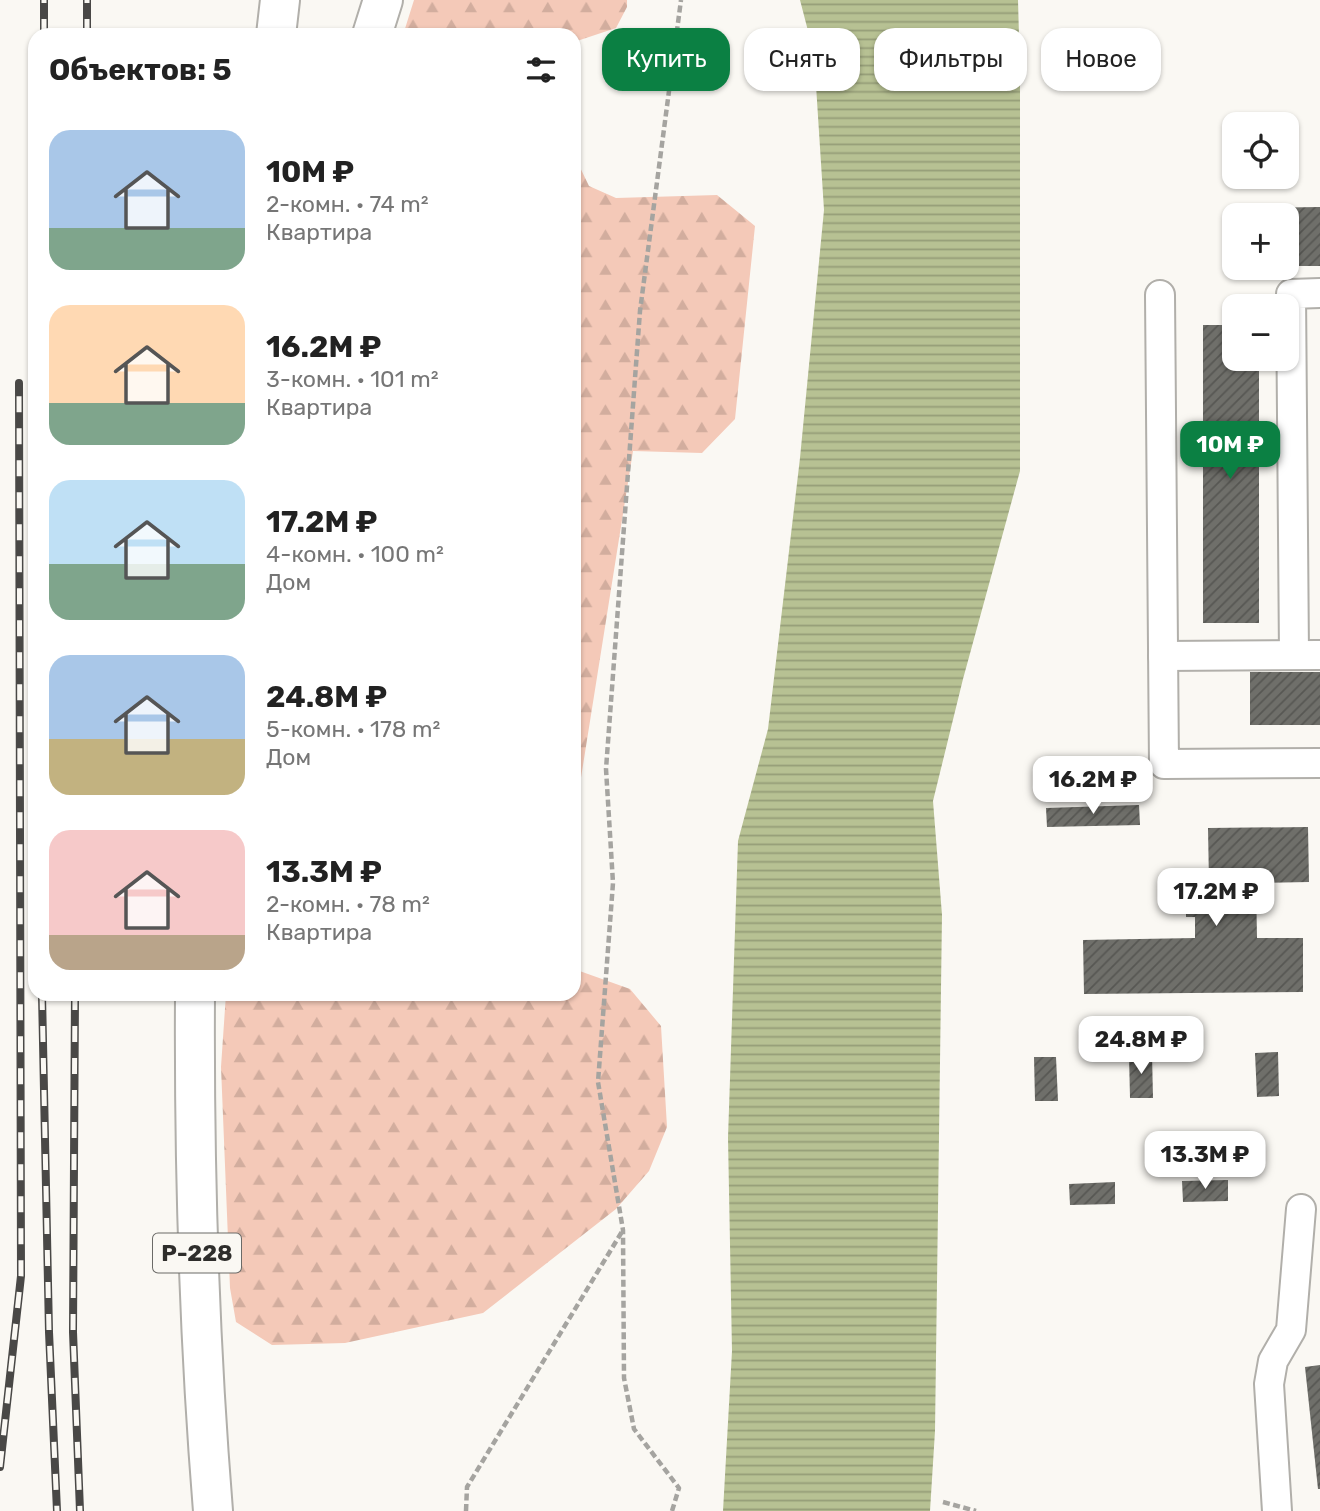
<!DOCTYPE html>
<html lang="ru">
<meta charset="utf-8">
<style>
body{margin:0;font-family:Rubik,sans-serif;background:#f2f2f2;color:#222;height:100vh;display:flex;flex-direction:column;font-size:26px;white-space:nowrap}
*{box-sizing:border-box;margin:0}
p{font-size:23px;color:#767676}
.icon{flex:none;width:38px;height:38px;fill:none;stroke:currentColor;stroke-width:2;stroke-linecap:round;stroke-linejoin:round}
.map{position:relative;flex:1;overflow:hidden}
.side{position:absolute;left:28px;top:28px;width:553px;height:973px;display:flex;flex-direction:column;background:#fff;border-radius:21px;box-shadow:0 2px 5px #0004}
.side>*{flex:none}
.banner{position:absolute;left:602px;top:28px;width:612px;height:63px;display:flex;gap:14px}
.tools{position:absolute;left:1222px;top:112px;display:grid;gap:14px}
.tools a{display:grid;place-items:center;width:77px;height:77px;border-radius:14px;background:#fff;box-shadow:0 2px 5px #0004;font-size:35px}
.price{position:absolute;translate:-50% -60px;padding:0 16px;border-radius:14px;background:#fff;color:#222;font-size:23px;line-height:46px;filter:drop-shadow(0 2px 4px #0008)}
.price::after{content:'';position:absolute;left:50%;top:42px;width:21px;height:16px;margin-left:-10px;background:inherit;clip-path:polygon(0 0,100% 0,50% 100%)}
.price.active{background:#0b8043;color:#fff}
ul{padding:0;list-style:none}
li{display:flex;align-items:center;gap:21px;height:175px;padding:0 21px}
li span{display:grid;place-items:center;flex:none;width:196px;height:140px;border-radius:21px;color:#555}
li>.icon{margin-inline-start:auto}
span .icon{width:84px;height:84px;fill:#fffc;stroke-width:1}
li b{font-size:30px}
h2{display:flex;justify-content:space-between;align-items:center;height:84px;padding:0 21px;font-size:30px}
.chip{padding:0 24px;border-radius:21px;background:#fff;box-shadow:0 2px 5px #0004;font-size:24px;line-height:63px}
.chip.active{background:#0b8043;color:#fff}
.map>svg:first-child{display:block}
</style>
<div class="map">
<svg width="1320" height="1511" viewBox="0 0 1320 1511">
<defs>
<pattern id="forest-firs" width="22" height="20" patternUnits="userSpaceOnUse" patternTransform="scale(1.75)"><rect width="22" height="20" fill="#f4c9b8"/><path d="M5 1l3.5 6h-7zM16 11l3.5 6h-7z" fill="#d2ad9e"/></pattern>
<pattern id="water-rules" width="6" height="5" patternUnits="userSpaceOnUse" patternTransform="scale(1.75)"><rect width="6" height="5" fill="#b7c193"/><path d="M0 2.5h6" fill="none" stroke="#959d78"/></pattern>
<pattern id="building-hatch" width="6" height="6" patternUnits="userSpaceOnUse" patternTransform="scale(1.75)"><rect width="6" height="6" fill="#6f6f6a"/><path d="M-1 1l2-2M0 6l6-6M5 7l2-2" fill="none" stroke="#575753"/></pattern>
</defs>
<rect width="100%" height="100%" fill="#faf8f3"/>
<!-- forest -->
<g fill="url(#forest-firs)">
<path d="M414,0H627V7L616,28L574,42V35H403Z"/>
<path d="M574,155L589,186L616,198L717,195L755,226L735,419L702,453L633,451L580,784L574,798Z"/>
<path d="M574,969L630,989L661,1026L667,1127L649,1171L616,1209L483,1313L345,1343L272,1345L236,1322L230,1288L221,1067L226,994H574Z"/>
</g>
<!-- water -->
<path fill="url(#water-rules)" d="M800,0H1018L1020,72V471L963,679L933,801L942,915L935,1431L930,1511H723L732,1351L728,1138L738,841L768,729L800,458L824,210L814,54Z"/>
<!-- building -->
<g fill="url(#building-hatch)">
<path d="M1320,207V266H1286V215H1250V208Z"/>
<path d="M1203,325H1234V359H1259V623H1203Z"/>
<rect x="1250" y="672" width="70" height="53"/>
<path d="M1139,805L1140,825L1047,827L1046,808Z"/>
<path d="M1308,827L1309,882L1256,883L1257,938H1303V992L1084,994L1083,940L1195,938V917H1186V902H1195V891L1243,890V883H1209L1208,828Z"/>
<path d="M1278,1052L1279,1096L1257,1097L1255,1053Z"/>
<path d="M1152,1054L1153,1098H1130L1129,1055Z"/>
<path d="M1034,1057H1056L1058,1101H1035Z"/>
<path d="M1228,1180V1201L1183,1202L1182,1181Z"/>
<path d="M1115,1182V1204L1070,1205L1069,1184Z"/>
<path d="M1320,1365V1489H1318L1305,1367Z"/>
</g>
<g fill="none" stroke-linecap="round" stroke-linejoin="round">
<!-- minor casing -->
<g stroke="#b1afaa" stroke-width="32">
<g id="minor">
<path d="M1160,295L1164,764L1320,763"/>
<path d="M1294,655L1291,294L1320,293"/>
<path d="M1163,656L1320,655"/>
<path d="M1277,1511L1269,1384L1273,1361L1291,1330L1301,1209"/>
</g>
</g>
<!-- highway casing -->
<g stroke="#b1afaa" stroke-width="42">
<g id="highway">
<path d="M276,35L280,0"/>
<path d="M372,35L383,0"/>
<path d="M195,994C194,1167 199,1339 213,1511"/>
</g>
</g>
<!-- path -->
<g stroke="#a5a4a0" stroke-width="4.5" stroke-dasharray="7 3.5" stroke-linecap="butt">
<path d="M943,1502L976,1511"/>
<path d="M466,1511L467,1487L623,1230"/>
<path d="M672,1511L679,1488L634,1429L624,1378L623,1230L598,1082L613,883L606,769L640,311L681,0"/>
</g>
<!-- minor -->
<use href="#minor" stroke="#fff" stroke-width="28"/>
<!-- highway -->
<use href="#highway" stroke="#fff" stroke-width="38"/>
<!-- rail casing -->
<g stroke="#494846" stroke-width="8">
<g id="rail">
<path d="M44,35V0"/>
<path d="M87,35V0"/>
<path d="M42,994L49,1332L57,1511"/>
<path d="M75,994L73,1332L80,1511"/>
<path d="M0,1467L21,1276L19,383"/>
</g>
</g>
<!-- rail -->
<use href="#rail" stroke="#faf8f3" stroke-width="5" stroke-dasharray="16" stroke-linecap="butt"/>
</g>
<g text-anchor="middle" dominant-baseline="central" stroke-width="7" stroke-linejoin="round" paint-order="stroke">
<!-- shield labels -->
<rect fill="#faf8f3" stroke="#6b6a67" stroke-width="2" x="153" y="1233.5" width="88" height="39" rx="5"/>
<g font-size="23" font-weight="bold" fill="#2e2d2b">
<text x="197" y="1253">Р-228</text>
</g>
</g>
</svg>
<div class="tools">
<a><svg class="icon" aria-label="locate" viewBox="0 0 24 24"><circle cx="12" cy="12" r="6"/><path d="M12 2v4M12 18v4M2 12h4M18 12h4"/></svg></a>
<a>+</a>
<a>−</a>
</div>
<b class="price active" style="left:1230px;top:481px">10M ₽</b>
<b class="price" style="left:1093px;top:816px">16.2M ₽</b>
<b class="price" style="left:1216px;top:928px">17.2M ₽</b>
<b class="price" style="left:1141px;top:1076px">24.8M ₽</b>
<b class="price" style="left:1205px;top:1191px">13.3M ₽</b>
<div class="banner">
<a class="chip active">Купить</a>
<a class="chip">Снять</a>
<a class="chip">Фильтры</a>
<a class="chip">Новое</a>
</div>
<section class="side">
<h2>Объектов: 5<svg class="icon" aria-label="filters" viewBox="0 0 24 24"><path d="M4 7h16M4 17h16"/><circle cx="9" cy="7" r="2"/><circle cx="15" cy="17" r="2"/></svg></h2>
<ul>
<li><span style="background:linear-gradient(#a9c7e8 70%,#7fa58c 0)"><svg class="icon" aria-label="home" viewBox="0 0 24 24"><path d="M3 11l9-7 9 7M6 9v11h12V9"/></svg></span><div><b>10M ₽</b><p>2-комн. · 74 m²</p><p>Квартира</p></div></li>
<li><span style="background:linear-gradient(#ffd9b3 70%,#7fa58c 0)"><svg class="icon" aria-label="home" viewBox="0 0 24 24"><path d="M3 11l9-7 9 7M6 9v11h12V9"/></svg></span><div><b>16.2M ₽</b><p>3-комн. · 101 m²</p><p>Квартира</p></div></li>
<li><span style="background:linear-gradient(#bfe0f5 60%,#7fa58c 0)"><svg class="icon" aria-label="home" viewBox="0 0 24 24"><path d="M3 11l9-7 9 7M6 9v11h12V9"/></svg></span><div><b>17.2M ₽</b><p>4-комн. · 100 m²</p><p>Дом</p></div></li>
<li><span style="background:linear-gradient(#a9c7e8 60%,#c2b280 0)"><svg class="icon" aria-label="home" viewBox="0 0 24 24"><path d="M3 11l9-7 9 7M6 9v11h12V9"/></svg></span><div><b>24.8M ₽</b><p>5-комн. · 178 m²</p><p>Дом</p></div></li>
<li><span style="background:linear-gradient(#f6c9c9 75%,#b9a48a 0)"><svg class="icon" aria-label="home" viewBox="0 0 24 24"><path d="M3 11l9-7 9 7M6 9v11h12V9"/></svg></span><div><b>13.3M ₽</b><p>2-комн. · 78 m²</p><p>Квартира</p></div></li>
</ul>
</section>
</div>
